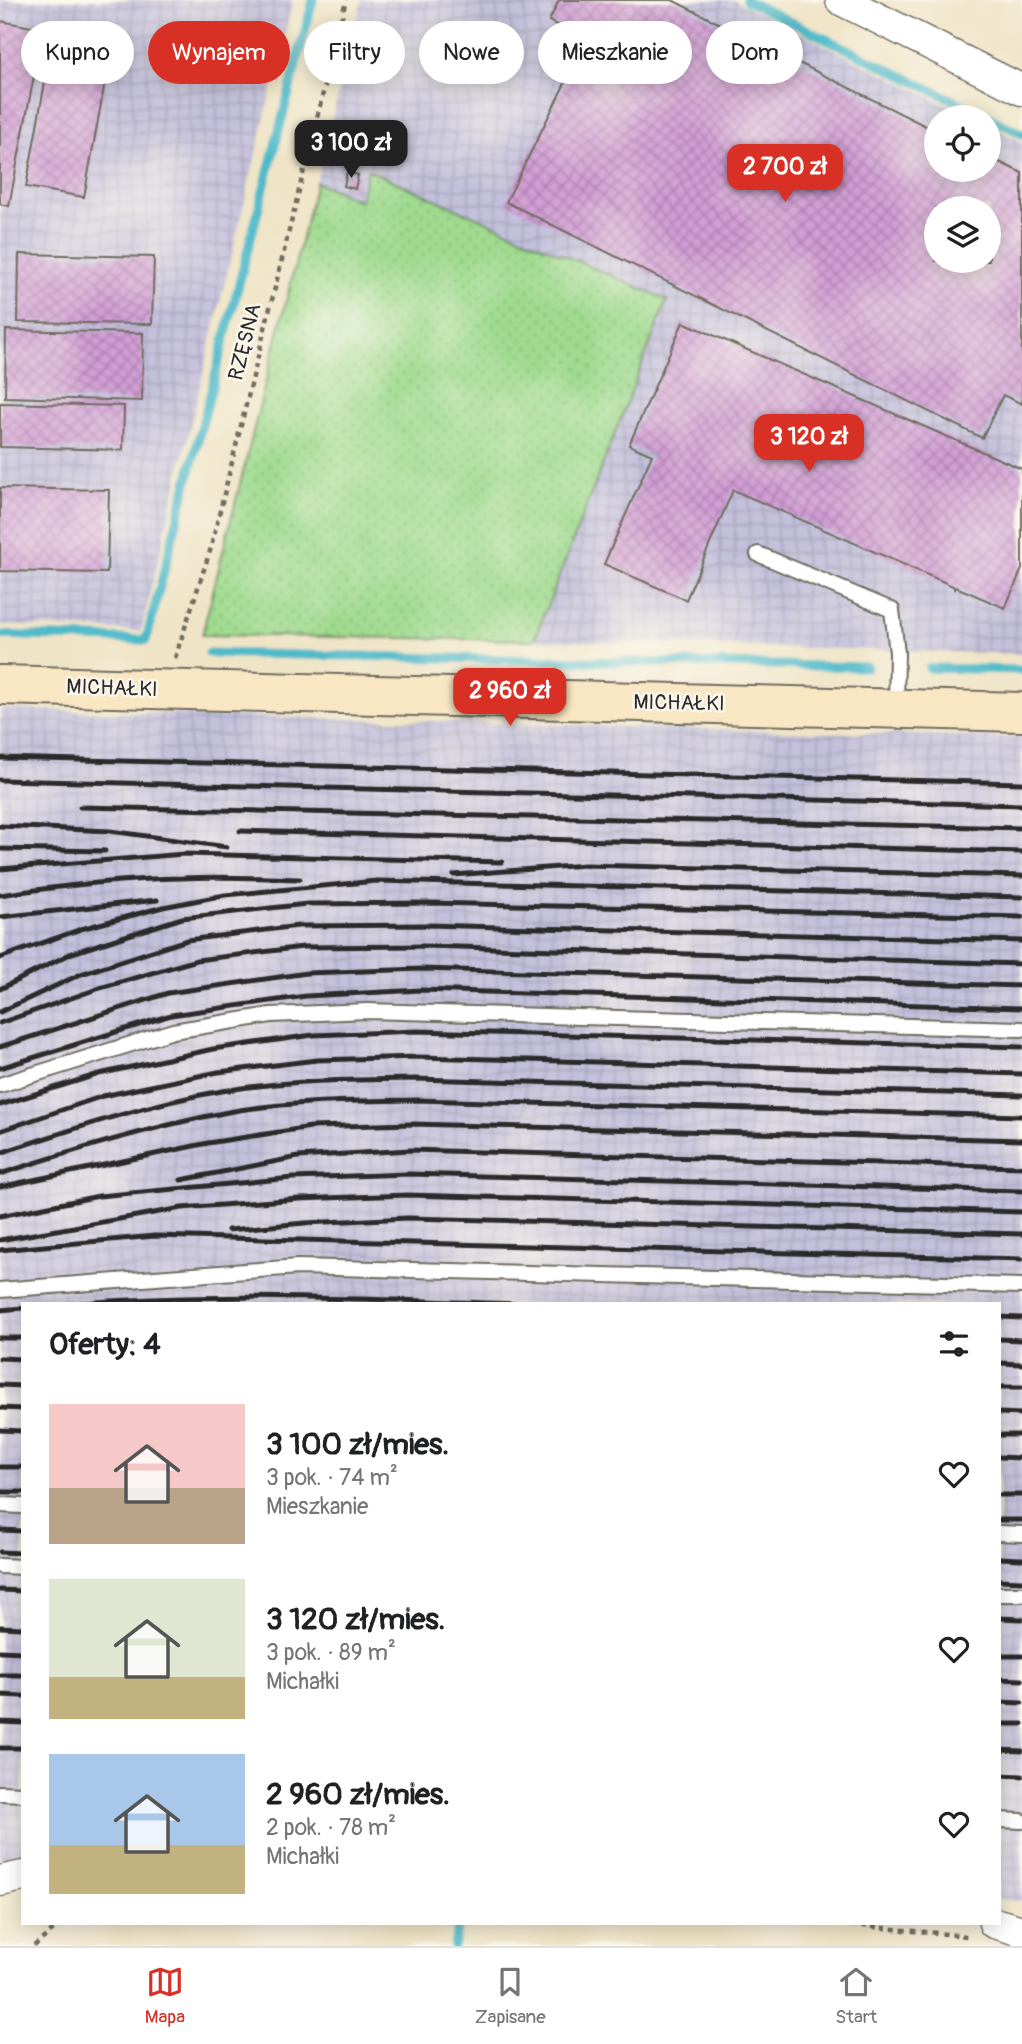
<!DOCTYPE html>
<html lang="pl">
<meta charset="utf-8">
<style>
body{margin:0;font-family:Pangolin,sans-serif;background:#f2f2f2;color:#202124;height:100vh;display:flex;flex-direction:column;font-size:26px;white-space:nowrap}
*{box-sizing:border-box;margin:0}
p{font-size:23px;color:#757577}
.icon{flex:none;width:38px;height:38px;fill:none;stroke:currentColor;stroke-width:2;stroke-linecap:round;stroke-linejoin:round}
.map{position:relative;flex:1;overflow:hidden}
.sheet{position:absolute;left:21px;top:1302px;width:980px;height:623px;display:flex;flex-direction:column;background:#fff;border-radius:0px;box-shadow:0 4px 18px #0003}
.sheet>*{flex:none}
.banner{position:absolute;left:21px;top:21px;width:980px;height:63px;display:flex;gap:14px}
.tools{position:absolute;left:924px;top:105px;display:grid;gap:14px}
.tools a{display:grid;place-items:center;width:77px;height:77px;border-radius:50%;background:#fff;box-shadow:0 4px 18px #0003;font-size:35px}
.price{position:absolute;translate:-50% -60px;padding:0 16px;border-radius:14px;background:#d93025;color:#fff;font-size:23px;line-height:46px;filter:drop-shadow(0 2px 4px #0008)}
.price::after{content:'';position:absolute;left:50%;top:42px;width:21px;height:16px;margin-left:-10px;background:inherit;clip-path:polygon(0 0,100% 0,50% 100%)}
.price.active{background:#222;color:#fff}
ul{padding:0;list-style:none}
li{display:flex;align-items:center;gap:21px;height:175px;padding:0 28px}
li span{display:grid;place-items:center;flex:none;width:196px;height:140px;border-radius:0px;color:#555}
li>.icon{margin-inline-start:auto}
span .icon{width:84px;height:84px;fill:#fffc;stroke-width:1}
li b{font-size:30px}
h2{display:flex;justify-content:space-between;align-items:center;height:84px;padding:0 28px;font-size:30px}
.pill{padding:0 24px;border-radius:32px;background:#fff;box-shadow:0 4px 18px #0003;font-size:24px;line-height:63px}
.pill.active{background:#d93025;color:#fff}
.tab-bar{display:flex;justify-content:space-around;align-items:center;height:98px;border-top:2px solid #e0e0e0;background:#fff;font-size:19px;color:#757577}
.tab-bar a{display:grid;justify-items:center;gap:4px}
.tab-bar .active{color:#d93025}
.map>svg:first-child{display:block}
</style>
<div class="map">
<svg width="1022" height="1946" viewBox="0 0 1022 1946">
<defs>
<pattern id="industrial-grid" width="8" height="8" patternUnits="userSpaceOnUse" patternTransform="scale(1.75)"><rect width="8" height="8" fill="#c3c0db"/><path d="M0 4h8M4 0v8" fill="none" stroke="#a8a5bc"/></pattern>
<pattern id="grass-dots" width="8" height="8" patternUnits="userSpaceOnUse" patternTransform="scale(1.75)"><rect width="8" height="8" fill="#9fda8e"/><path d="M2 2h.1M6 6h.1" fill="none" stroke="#89bb7b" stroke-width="1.8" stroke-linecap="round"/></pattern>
<pattern id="building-cross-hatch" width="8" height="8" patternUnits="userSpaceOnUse" patternTransform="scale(1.75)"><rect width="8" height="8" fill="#d29ed5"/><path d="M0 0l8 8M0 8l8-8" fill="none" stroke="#ab81ad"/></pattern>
</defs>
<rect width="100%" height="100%" fill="#fbf7ec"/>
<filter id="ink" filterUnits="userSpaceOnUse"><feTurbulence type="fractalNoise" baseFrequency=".0143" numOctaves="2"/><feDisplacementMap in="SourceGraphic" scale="14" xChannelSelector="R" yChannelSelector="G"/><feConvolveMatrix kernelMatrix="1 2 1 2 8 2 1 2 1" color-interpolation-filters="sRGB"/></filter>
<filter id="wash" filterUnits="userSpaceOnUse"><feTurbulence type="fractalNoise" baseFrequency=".00686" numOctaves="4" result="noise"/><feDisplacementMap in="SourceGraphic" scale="28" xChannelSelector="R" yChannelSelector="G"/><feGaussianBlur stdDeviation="1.57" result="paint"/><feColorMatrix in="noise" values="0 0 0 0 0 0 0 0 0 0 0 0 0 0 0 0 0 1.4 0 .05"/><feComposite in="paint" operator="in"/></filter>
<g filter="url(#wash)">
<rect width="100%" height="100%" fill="#efe4c6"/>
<!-- industrial -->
<g fill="url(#industrial-grid)" fill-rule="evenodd">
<path d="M0,0H293L141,631L0,625Z"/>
<path d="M362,0H734L971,117H936V170H989V126L1022,142V654L534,640L667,300L368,171L360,202L316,182ZM936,208H989V261H936Z"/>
<path d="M0,709L1022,738V1901L999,1900V1304H23V1862L0,1861Z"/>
</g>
<!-- grass -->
<path fill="url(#grass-dots)" stroke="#65825c" stroke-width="2" d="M368,170L667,300L534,640L202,635L316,182L360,201Z"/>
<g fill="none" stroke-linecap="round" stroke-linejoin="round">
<!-- stream -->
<g stroke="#4db9c9" stroke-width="9">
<path d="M746,0L988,117"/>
<path d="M989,117L1022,134"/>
<path d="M0,635L146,640L313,0"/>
<path d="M209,653L867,667"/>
<path d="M929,668L1022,670"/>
<path d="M454,1946L458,1924"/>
</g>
</g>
<g id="blocks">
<!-- building -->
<g fill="url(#building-cross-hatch)" fill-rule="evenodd">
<path d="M559,0H672L936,131V170H989V157L1022,173V404L1003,395L982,438L506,202L587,39L549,21ZM936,208H989V261H936Z"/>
<path d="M0,21L43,29L9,206L0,204Z"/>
<path d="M54,32L112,43L84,197L26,187Z"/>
<path d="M347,172L358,175L355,189L344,186Z"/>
<path d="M19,254L154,257L152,324L18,322Z"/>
<path d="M683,322L1022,469V569L1005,608L956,587L955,589L953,586L733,490L686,600L604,564L652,455L629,445Z"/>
<path d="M6,330L143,333L142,401L5,397Z"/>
<path d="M0,403L124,406L123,450L0,447Z"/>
<path d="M0,488L109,490L107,573L0,571Z"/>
</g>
</g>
</g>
<g filter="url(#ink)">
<use href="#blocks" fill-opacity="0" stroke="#706c61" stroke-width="2"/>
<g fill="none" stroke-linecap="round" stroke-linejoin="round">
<!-- lane casing -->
<g stroke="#706c61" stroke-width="18">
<g id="lane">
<path d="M758,554L892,610L897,653L896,707"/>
<path d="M0,1085L173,1031L271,1015L367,1011L1022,1029"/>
<path d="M0,1290L298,1267L1022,1286"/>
<path d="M0,1505L23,1506"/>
<path d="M999,1533L1022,1534"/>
<path d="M0,1566L23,1567"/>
<path d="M999,1594H1022"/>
<path d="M0,1793L23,1794"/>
<path d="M999,1820L1022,1821"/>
</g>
</g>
<!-- street casing -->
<g stroke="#706c61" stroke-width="33">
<g id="street">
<path d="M841,0L1022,90"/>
<path d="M0,1881L23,1876"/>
<path d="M994,1923L1022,1931"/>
</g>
</g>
<!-- secondary casing -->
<g stroke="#706c61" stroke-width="42">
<path id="secondary" d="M0,685L1022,712"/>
</g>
<!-- path -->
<g stroke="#706c61" stroke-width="4.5" stroke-dasharray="5 5" stroke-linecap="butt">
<path d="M175,658L210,551L346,0"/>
<path d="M832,1923L967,1936"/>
<path d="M34,1946L62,1923"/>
</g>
<!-- lane -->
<use href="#lane" stroke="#fff" stroke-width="14"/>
<!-- street -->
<use href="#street" stroke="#fff" stroke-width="30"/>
<!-- secondary -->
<use href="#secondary" stroke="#f9e7c3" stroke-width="38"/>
<!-- rail -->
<g stroke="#2b2b2b" stroke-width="5">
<path d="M0,758L1022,783"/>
<path d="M0,780L1022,805"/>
<path d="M80,807L1022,828"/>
<path d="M0,826L110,831L227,847"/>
<path d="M240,831L1022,852"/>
<path d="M0,849L105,851"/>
<path d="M0,869L184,854L502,862"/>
<path d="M454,875L585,865L1022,876"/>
<path d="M0,895C60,886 121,879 182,878C221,876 261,878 300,879"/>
<path d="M0,917L157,900"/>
<path d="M0,958L81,929L163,907L225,895L377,881L1022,897"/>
<path d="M0,989L72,953L182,918L307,904L429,903L1022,917"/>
<path d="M0,1012L81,974L187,940L298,926L426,925L1022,941"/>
<path d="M0,1023L100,988L197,960L303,947L424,946L1022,964"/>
<path d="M0,1047L168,993L307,973L422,969L1022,986"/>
<path d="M0,1068L171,1015L306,996L421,990L1022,1008"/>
<path d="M0,1105L99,1074L213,1049L313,1035L417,1031L1022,1047"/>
<path d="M0,1131L103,1096L218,1072L317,1060L418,1057L1022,1074"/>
<path d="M0,1153C73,1129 146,1104 222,1091C286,1080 350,1080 415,1079L1022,1095"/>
<path d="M0,1174C75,1150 150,1127 228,1112C289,1101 353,1101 415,1100L1022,1116"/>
<path d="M181,1180L298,1157L409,1150L1022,1167"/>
<path d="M0,1187L208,1143L311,1127L412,1124L1022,1140"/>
<path d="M0,1216L99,1196L293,1178L409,1174L1022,1191"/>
<path d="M228,1230L305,1223L408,1218L1022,1234"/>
<path d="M0,1240L182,1208L299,1199L407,1195L1022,1212"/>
<path d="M0,1250L155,1236L1022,1259"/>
<path d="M69,1304C221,1291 373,1300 525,1304"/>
<path d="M0,1310L23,1308"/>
<path d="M999,1317L1022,1318"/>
<path d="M0,1338H23"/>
<path d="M999,1339L1022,1340"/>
<path d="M0,1358L23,1359"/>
<path d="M999,1363L1022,1364"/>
<path d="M0,1385L23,1386"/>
<path d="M999,1387H1022"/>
<path d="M0,1408L23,1409"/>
<path d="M999,1413L1022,1414"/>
<path d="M0,1430L23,1431"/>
<path d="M999,1435H1022"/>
<path d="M999,1457L1022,1458"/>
<path d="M0,1467H23"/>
<path d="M0,1492H23"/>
<path d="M999,1495H1022"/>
<path d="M999,1520H1022"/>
<path d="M0,1530L23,1531"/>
<path d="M0,1552L23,1553"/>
<path d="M999,1558L1022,1559"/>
<path d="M999,1580L1022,1581"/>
<path d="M0,1590L23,1591"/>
<path d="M999,1618L1022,1619"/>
<path d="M0,1627L23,1628"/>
<path d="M0,1651L23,1652"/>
<path d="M999,1656H1022"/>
<path d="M0,1675H23"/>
<path d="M999,1679L1022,1680"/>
<path d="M0,1695L23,1696"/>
<path d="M999,1702L1022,1703"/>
<path d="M0,1722L23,1723"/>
<path d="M999,1724H1022"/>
<path d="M0,1748H23"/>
<path d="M999,1750L1022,1751"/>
<path d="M999,1775L1022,1776"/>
</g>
</g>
</g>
<g text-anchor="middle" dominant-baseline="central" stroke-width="5" stroke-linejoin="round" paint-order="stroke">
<!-- street labels -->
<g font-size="21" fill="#2b2b2b" stroke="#fbf7ec">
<text transform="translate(245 342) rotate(-76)">RZĘSNA</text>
<text transform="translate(112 688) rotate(2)">MICHAŁKI</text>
<text transform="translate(679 703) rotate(1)">MICHAŁKI</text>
</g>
</g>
</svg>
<div class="tools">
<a><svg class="icon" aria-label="locate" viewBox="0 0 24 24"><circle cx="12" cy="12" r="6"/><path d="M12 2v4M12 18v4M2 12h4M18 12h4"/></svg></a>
<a><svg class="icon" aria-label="layers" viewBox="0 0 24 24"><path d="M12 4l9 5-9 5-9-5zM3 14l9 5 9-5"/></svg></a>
</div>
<b class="price active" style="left:351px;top:180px">3 100 zł</b>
<b class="price" style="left:785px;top:204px">2 700 zł</b>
<b class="price" style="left:809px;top:474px">3 120 zł</b>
<b class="price" style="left:510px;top:728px">2 960 zł</b>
<div class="banner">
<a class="pill">Kupno</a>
<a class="pill active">Wynajem</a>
<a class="pill">Filtry</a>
<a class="pill">Nowe</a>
<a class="pill">Mieszkanie</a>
<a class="pill">Dom</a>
</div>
<section class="sheet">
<h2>Oferty: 4<svg class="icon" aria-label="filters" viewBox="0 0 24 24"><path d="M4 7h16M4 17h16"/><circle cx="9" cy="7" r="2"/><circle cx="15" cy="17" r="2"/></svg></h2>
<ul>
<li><span style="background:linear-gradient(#f6c9c9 60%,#b9a48a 0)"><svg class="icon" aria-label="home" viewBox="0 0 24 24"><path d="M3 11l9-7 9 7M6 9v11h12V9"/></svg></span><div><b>3 100 zł/mies.</b><p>3 pok. · 74 m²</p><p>Mieszkanie</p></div><svg class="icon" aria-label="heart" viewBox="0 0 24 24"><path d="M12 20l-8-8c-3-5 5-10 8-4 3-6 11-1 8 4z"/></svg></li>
<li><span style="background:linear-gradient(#dfe7d0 70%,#c2b280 0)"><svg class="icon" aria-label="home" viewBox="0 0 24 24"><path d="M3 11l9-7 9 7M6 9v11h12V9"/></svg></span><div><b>3 120 zł/mies.</b><p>3 pok. · 89 m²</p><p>Michałki</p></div><svg class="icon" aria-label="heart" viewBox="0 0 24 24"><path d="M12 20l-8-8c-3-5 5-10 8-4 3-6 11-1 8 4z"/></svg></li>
<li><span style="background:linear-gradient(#a9c7e8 65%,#c2b280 0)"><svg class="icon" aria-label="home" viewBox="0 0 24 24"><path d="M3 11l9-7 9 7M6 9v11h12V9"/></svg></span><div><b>2 960 zł/mies.</b><p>2 pok. · 78 m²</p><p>Michałki</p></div><svg class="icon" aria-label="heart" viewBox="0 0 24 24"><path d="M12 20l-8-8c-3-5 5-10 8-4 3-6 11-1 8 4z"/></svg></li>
</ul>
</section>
</div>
<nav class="tab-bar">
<a class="active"><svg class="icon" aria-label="map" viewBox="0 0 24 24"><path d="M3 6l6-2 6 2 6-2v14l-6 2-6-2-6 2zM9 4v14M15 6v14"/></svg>Mapa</a>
<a><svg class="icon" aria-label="saved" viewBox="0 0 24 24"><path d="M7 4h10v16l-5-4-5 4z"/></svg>Zapisane</a>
<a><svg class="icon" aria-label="home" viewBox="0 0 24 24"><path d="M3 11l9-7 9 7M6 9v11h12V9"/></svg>Start</a>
</nav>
